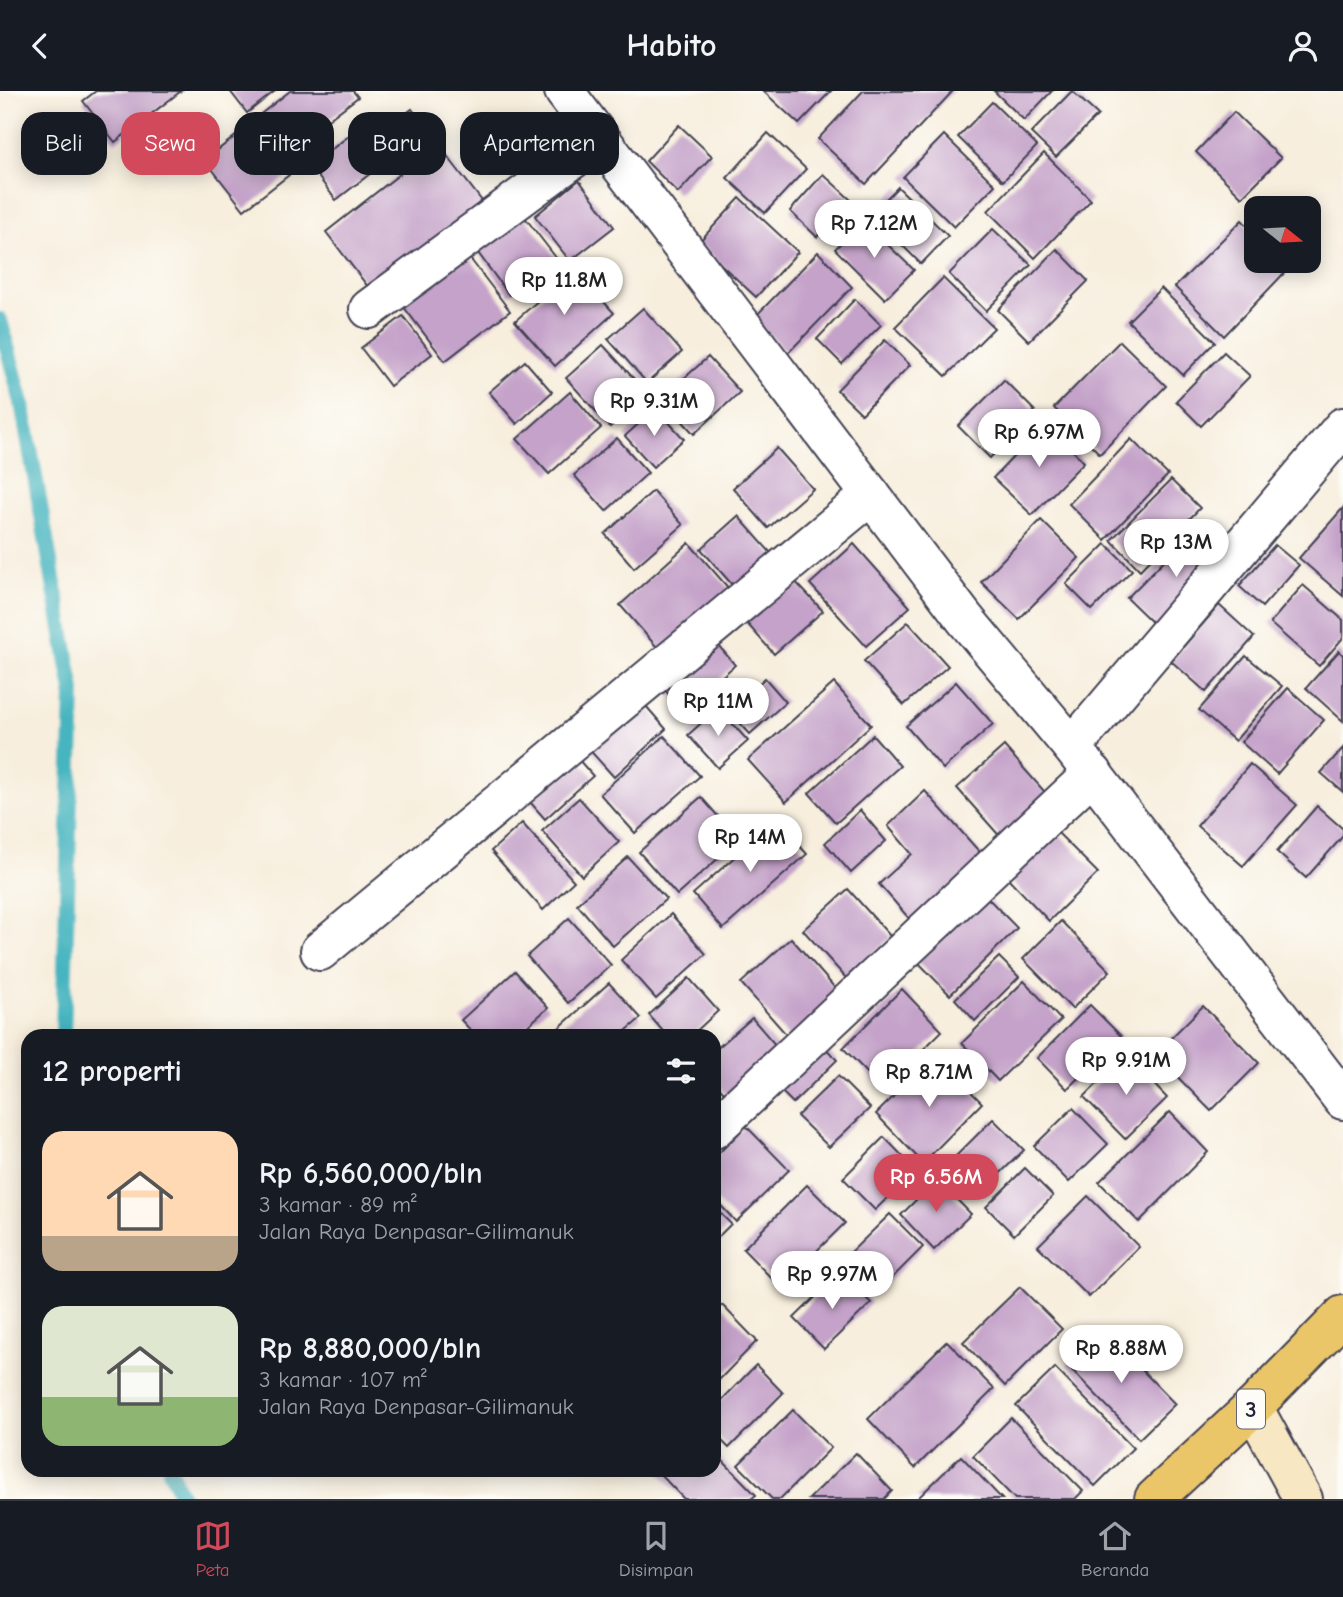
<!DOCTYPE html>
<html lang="id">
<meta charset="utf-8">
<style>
body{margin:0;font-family:"Comic Neue",sans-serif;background:#242831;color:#f1f3f6;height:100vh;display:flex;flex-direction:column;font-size:26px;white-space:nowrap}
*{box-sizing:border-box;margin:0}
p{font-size:23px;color:#9ea1a6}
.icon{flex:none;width:38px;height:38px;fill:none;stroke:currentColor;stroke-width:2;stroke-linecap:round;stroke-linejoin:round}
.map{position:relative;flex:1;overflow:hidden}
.panel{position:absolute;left:21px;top:938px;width:700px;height:448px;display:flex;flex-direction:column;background:#171b24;border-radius:21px;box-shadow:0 4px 18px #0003}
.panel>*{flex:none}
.banner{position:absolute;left:21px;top:21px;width:700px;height:63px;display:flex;gap:14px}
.needle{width:46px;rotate:108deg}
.fabs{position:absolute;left:1244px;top:105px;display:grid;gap:14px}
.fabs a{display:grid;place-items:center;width:77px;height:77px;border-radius:14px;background:#171b24;box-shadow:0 4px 18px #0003;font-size:35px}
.price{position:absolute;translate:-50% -60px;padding:0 16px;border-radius:24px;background:#fff;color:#222;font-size:23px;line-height:46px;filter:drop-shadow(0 2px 4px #0008)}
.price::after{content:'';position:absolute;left:50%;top:42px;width:21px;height:16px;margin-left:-10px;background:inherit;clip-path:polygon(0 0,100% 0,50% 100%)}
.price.current{background:#d1495b;color:#fff}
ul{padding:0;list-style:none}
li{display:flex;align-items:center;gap:21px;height:175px;padding:0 21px}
li span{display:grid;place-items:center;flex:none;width:196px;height:140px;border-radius:21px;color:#555}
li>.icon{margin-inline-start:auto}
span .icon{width:84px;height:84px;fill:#fffc;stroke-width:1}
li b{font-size:30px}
h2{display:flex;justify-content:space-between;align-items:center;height:84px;padding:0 21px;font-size:30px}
.chip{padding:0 24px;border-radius:21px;background:#171b24;box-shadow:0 4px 18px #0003;font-size:24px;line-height:63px}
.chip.current{background:#d1495b;color:#fff}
header{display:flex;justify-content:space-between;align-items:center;height:91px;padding:0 21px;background:#171b24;font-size:32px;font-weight:700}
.menu{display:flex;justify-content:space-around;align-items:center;height:98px;border-top:2px solid #363941;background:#171b24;font-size:19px;color:#9ea1a6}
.menu a{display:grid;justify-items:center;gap:4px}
.menu .current{color:#d1495b}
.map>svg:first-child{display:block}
</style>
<header><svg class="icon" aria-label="back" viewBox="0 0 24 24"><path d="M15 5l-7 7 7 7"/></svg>Habito<svg class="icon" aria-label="person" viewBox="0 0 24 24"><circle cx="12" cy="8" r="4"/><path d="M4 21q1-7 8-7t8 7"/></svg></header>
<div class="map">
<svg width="1343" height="1408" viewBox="0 0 1343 1408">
<rect width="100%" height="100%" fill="#fdfcf7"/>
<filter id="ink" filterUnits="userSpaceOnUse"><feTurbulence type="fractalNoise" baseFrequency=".0143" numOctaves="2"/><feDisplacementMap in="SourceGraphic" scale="14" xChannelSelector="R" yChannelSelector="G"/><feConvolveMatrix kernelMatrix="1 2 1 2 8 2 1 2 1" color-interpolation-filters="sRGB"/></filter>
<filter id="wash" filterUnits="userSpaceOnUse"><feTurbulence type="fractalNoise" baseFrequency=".00686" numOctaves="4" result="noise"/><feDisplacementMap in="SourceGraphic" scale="28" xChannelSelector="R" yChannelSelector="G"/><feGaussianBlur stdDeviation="1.57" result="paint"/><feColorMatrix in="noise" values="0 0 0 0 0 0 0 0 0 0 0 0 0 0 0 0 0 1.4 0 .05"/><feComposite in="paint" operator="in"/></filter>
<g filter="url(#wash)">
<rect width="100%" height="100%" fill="#f7eedd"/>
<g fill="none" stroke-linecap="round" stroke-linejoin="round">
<!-- stream -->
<g stroke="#46b5c0" stroke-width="16">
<path d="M0,229L22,312L73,600L63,945"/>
<path d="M170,1379L182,1408"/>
</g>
</g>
<g id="blocks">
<!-- building -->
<g fill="#c4a2c9">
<path d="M96,0H181L115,51L83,10Z"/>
<path d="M230,0H275L247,22Z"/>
<path d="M290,0H353L358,6L284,62L257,26Z"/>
<path d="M763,0H831L799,33Z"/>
<path d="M863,0H953L866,93L818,48Z"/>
<path d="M994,0H1052L1024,29Z"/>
<path d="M1072,0L1098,24L1056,66L1031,42Z"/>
<path d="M992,11L1037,55L1003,90L958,46Z"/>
<path d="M412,18L434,48L406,68L384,39Z"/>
<path d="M1234,21L1281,67L1242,106L1196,61Z"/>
<path d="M250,34L289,84L244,119L205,69Z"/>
<path d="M363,34L389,68L336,109L310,75Z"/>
<path d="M679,34L712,65L678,102L646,70Z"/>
<path d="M768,42L806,78L765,122L727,87Z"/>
<path d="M944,44L995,94L954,136L903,86Z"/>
<path d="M438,53L485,114L372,201L326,141Z"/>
<path d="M1044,62L1091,109L1035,167L988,120Z"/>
<path d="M823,83L851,109L817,146L790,120Z"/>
<path d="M579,89L614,136L570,170L535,125Z"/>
<path d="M898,96L948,145L921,173L871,123Z"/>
<path d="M740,107L798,161L756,206L698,152Z"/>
<path d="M520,120L557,168L509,204L473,155Z"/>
<path d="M1242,129L1256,144V170H1283L1290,176L1224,245L1175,196Z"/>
<path d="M863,130L914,179L885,208L835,158Z"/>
<path d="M993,138L1031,174L986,220L949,183Z"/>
<path d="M462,157L510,220L445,270L397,207Z"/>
<path d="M1057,158L1088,190L1029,250L998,219Z"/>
<path d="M818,161L852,196L788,262L753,228Z"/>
<path d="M574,178L614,222L555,275L515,230Z"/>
<path d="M943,187L994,237L946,285L895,236Z"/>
<path d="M1161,197L1215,251L1183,284L1128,230Z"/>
<path d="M855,208L881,234L842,273L817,248Z"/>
<path d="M643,217L682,261L647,292L608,248Z"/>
<path d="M403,225L432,263L390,295L361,257Z"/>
<path d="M885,249L910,274L862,323L837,299Z"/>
<path d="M1120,250L1166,295L1100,363L1054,317Z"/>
<path d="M603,254L647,302L610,336L566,287Z"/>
<path d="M1224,261L1250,285L1201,335L1176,310Z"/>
<path d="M708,266L740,301L694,343L662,307Z"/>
<path d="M525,270L552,301L517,333L489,301Z"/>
<path d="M1004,289L1035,320L990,367L958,335Z"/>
<path d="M570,301L601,337L549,383L517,348Z"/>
<path d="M656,317L684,348L653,376L625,345Z"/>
<path d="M1046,332L1084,371L1032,424L993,387Z"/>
<path d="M617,347L648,382L606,420L574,384Z"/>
<path d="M1131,348L1168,384L1105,449L1069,413Z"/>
<path d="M777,357L813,398L768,437L733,397Z"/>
<path d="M1171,389L1200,417L1140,479L1111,449Z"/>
<path d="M653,400L683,434L634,477L605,443Z"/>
<path d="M1343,417V505L1299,467Z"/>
<path d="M738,425L779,471L742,505L701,458Z"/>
<path d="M1041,429L1079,467L1019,528L981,491Z"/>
<path d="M1193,440L1224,470L1158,537L1127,507Z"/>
<path d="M689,452L731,500L662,562L620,514Z"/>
<path d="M854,453L910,516L866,555L810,493Z"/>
<path d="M1106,453L1132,479L1092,519L1066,493Z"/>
<path d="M1275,454L1299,474L1262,516L1239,495Z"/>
<path d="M791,486L823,520L774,563L744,529Z"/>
<path d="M1303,494L1343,529V547L1319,575L1270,532Z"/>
<path d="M1219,514L1254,546L1206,601L1171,570Z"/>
<path d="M908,531L948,575L904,614L864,570Z"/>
<path d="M708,542L735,574L684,620L656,589Z"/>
<path d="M1339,560L1343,564V630L1306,597Z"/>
<path d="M1246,565L1282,595L1235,650L1199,619Z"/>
<path d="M765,587L786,611L750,643L729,620Z"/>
<path d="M956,591L993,633L943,678L906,635Z"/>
<path d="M834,592L871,634L786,711L748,669Z"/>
<path d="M1288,597L1324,629L1277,683L1241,651Z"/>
<path d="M639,607L666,638L614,686L586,655Z"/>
<path d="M718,617L748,650L718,677L688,644Z"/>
<path d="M873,644L900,675L836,732L809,702Z"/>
<path d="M664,645L700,685L635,742L600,703Z"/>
<path d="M1004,655L1051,708L1004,750L957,697Z"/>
<path d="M1343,657V701L1321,682Z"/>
<path d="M571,660L593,685L545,728L523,703Z"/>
<path d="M1250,673L1297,714L1243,775L1197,735Z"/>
<path d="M925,700L985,767L913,832L879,793L912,763L888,735Z"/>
<path d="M701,706L739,749L677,804L639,761Z"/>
<path d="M579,707L619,751L582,785L542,740Z"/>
<path d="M1317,715L1343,738V745L1306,787L1277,761Z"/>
<path d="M860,719L886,750L851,782L825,752Z"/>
<path d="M776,729L807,763L723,838L693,803Z"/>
<path d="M522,732L574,790L543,819L491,760Z"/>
<path d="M1052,736L1098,782L1049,830L1004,783Z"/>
<path d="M628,766L666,808L613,855L577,813Z"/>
<path d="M848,798L891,846L846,887L803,839Z"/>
<path d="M979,798L1017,837L950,904L912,865Z"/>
<path d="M671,823L706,863L656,908L621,869Z"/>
<path d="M569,827L611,874L568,912L527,865Z"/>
<path d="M1061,830L1110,880L1072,918L1023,868Z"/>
<path d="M791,847L842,905L792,950L741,892Z"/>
<path d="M999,866L1019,886L975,930L955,908Z"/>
<path d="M515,880L548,917L516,945H476L461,929Z"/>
<path d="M689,887L718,920L691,945H667L649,924Z"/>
<path d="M1024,890L1061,929L998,990L962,952Z"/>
<path d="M609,892L641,927L620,945H550Z"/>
<path d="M902,898L942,940L883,998L843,957Z"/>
<path d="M1090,914L1121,945L1067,998L1037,967Z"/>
<path d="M1203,915L1259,972L1211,1020L1155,963Z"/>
<path d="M752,927L783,963L731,1009L714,990V960Z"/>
<path d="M815,946L837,969L793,1012L771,990Z"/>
<path d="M935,964L982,1012L923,1072L876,1023Z"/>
<path d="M1126,964L1167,1007L1125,1048L1084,1006Z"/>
<path d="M838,985L870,1017L829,1056L797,1025Z"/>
<path d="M1073,1017L1108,1053L1069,1091L1034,1055Z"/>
<path d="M1170,1021L1208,1061L1139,1131L1099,1091Z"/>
<path d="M993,1028L1024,1059L982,1100L952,1069Z"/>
<path d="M746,1035L789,1079L736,1131L714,1107V1067Z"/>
<path d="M884,1046L916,1079L875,1119L843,1087Z"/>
<path d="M1025,1077L1053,1105L1014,1144L986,1116Z"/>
<path d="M937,1088L971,1123L934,1159L901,1124Z"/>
<path d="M807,1094L845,1132L780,1196L743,1158Z"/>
<path d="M1088,1105L1139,1156L1089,1206L1038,1155Z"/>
<path d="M714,1116L731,1133L714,1150Z"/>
<path d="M890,1123L923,1156L880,1199L847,1165Z"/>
<path d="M841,1181L871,1212L824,1258L794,1227Z"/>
<path d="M1020,1196L1062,1238L1005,1295L963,1251Z"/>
<path d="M722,1214L757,1250L714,1294V1222Z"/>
<path d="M1103,1239L1175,1313L1139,1348L1067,1274Z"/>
<path d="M947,1250L994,1298L915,1377L868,1328Z"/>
<path d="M756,1274L783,1302L729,1357L714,1342V1317Z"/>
<path d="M1055,1277L1133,1357L1095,1395L1016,1315Z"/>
<path d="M793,1319L831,1357L780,1408H772L738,1374Z"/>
<path d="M1011,1327L1083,1400L1075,1408H1015L973,1365Z"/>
<path d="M714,1361L756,1404L751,1408H684L658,1381L660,1379H714Z"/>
<path d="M856,1362L892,1400L884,1408H809Z"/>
<path d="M961,1365L1002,1408H917Z"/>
</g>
</g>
</g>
<g filter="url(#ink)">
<use href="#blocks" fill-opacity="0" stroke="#424153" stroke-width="2"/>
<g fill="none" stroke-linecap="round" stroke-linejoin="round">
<!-- street casing -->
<g stroke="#424153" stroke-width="42">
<g id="street">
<path d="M564,0L965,528L1072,656L1343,1009"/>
<path d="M369,218L600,48"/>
<path d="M1072,656L1343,336"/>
<path d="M320,860L871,404"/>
<path d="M714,1038L1093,682"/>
</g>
</g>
<!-- secondary casing -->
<g stroke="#424153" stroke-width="42">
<path id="secondary" d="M1253,1316L1303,1408"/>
</g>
<!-- highway casing -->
<g stroke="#424153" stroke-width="42">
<path id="highway" d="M1154,1408L1253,1316L1343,1224"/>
</g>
<!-- street -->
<use href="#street" stroke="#fff" stroke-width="38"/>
<!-- secondary -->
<use href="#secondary" stroke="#f7e8c3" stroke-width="38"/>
<!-- highway -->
<use href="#highway" stroke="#ebc669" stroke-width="38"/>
</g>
</g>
<g text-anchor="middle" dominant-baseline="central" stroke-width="7" stroke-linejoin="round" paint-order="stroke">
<!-- shield labels -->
<rect fill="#fdfcf7" stroke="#646373" stroke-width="2" x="1237" y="1298.5" width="28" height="39" rx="5"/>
<g font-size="23" font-weight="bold" fill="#22223b">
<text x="1251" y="1318">3</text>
</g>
</g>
</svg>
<div class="fabs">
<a><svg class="needle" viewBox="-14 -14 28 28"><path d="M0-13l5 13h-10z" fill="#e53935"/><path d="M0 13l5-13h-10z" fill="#9ea1a6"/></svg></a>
</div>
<b class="price" style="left:874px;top:169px">Rp 7.12M</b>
<b class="price" style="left:564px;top:226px">Rp 11.8M</b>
<b class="price" style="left:654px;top:347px">Rp 9.31M</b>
<b class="price" style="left:1039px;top:378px">Rp 6.97M</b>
<b class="price" style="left:1176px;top:488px">Rp 13M</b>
<b class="price" style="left:718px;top:647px">Rp 11M</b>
<b class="price" style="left:750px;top:783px">Rp 14M</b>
<b class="price" style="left:1126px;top:1006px">Rp 9.91M</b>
<b class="price" style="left:929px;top:1018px">Rp 8.71M</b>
<b class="price current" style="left:936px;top:1123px">Rp 6.56M</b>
<b class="price" style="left:832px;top:1220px">Rp 9.97M</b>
<b class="price" style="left:1121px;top:1294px">Rp 8.88M</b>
<div class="banner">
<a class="chip">Beli</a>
<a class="chip current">Sewa</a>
<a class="chip">Filter</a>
<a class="chip">Baru</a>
<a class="chip">Apartemen</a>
</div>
<section class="panel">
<h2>12 properti<svg class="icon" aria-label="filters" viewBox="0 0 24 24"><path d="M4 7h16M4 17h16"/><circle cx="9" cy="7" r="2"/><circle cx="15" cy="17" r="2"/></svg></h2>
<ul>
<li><span style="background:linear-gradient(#ffd9b3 75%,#b9a48a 0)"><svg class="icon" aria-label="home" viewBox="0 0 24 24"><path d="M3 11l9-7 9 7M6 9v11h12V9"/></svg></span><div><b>Rp 6,560,000/bln</b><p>3 kamar · 89 m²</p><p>Jalan Raya Denpasar-Gilimanuk</p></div></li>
<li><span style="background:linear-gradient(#dfe7d0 65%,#8fb573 0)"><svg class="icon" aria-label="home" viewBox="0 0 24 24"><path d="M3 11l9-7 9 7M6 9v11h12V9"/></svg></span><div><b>Rp 8,880,000/bln</b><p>3 kamar · 107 m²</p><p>Jalan Raya Denpasar-Gilimanuk</p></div></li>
</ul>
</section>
</div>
<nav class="menu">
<a class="current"><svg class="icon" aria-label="map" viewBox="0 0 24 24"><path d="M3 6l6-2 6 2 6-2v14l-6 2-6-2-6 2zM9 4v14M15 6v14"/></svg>Peta</a>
<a><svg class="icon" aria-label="saved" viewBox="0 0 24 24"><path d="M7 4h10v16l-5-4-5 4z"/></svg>Disimpan</a>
<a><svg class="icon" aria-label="home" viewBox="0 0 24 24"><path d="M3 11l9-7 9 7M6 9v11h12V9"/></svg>Beranda</a>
</nav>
